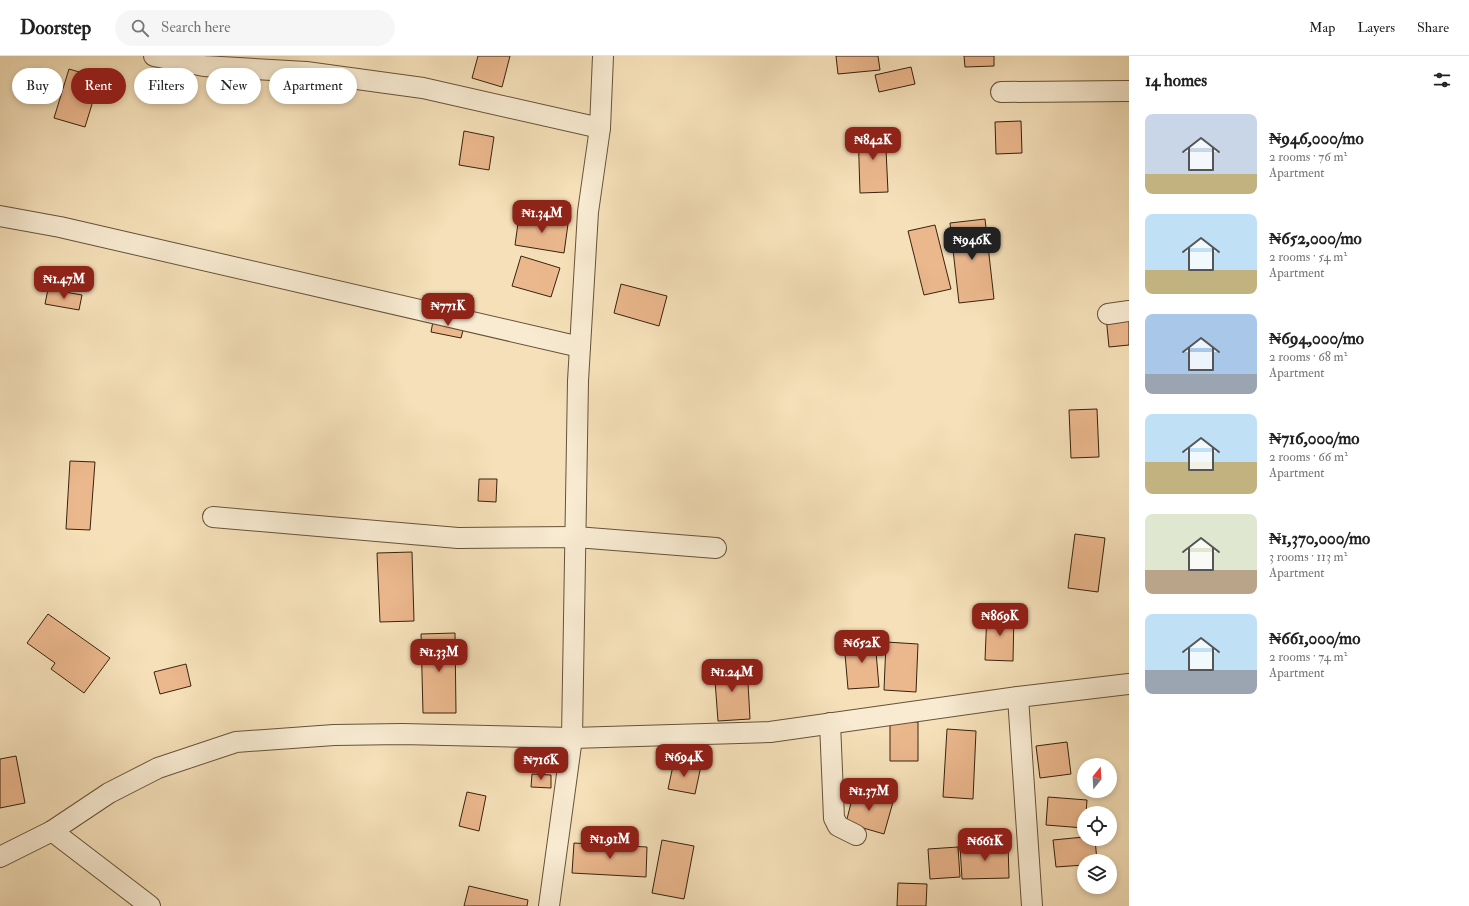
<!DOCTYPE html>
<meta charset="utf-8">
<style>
body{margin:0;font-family:"IM FELL Double Pica",serif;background:#f6f6f6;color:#222;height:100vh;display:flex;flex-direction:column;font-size:15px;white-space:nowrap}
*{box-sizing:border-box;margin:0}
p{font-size:13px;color:#767676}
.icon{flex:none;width:22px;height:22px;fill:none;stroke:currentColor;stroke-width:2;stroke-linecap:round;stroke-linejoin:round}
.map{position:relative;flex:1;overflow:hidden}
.sheet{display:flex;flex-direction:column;background:#fff;width:340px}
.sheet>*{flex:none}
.banner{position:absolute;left:12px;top:12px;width:380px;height:36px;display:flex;gap:8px}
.needle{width:26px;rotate:18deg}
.fabs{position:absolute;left:1077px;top:702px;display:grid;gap:8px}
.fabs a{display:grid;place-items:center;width:40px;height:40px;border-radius:50%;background:#fff;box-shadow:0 2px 6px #0003;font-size:20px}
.price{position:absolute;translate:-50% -34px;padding:0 9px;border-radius:8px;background:#8f2418;color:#fff;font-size:13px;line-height:26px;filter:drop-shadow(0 1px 2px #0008)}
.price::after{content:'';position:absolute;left:50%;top:24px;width:12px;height:9px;margin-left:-6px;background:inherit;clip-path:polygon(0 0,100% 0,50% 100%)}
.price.on{background:#222;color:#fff}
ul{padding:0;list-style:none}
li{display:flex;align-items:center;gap:12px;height:100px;padding:0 16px}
li span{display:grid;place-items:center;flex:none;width:112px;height:80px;border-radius:8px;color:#555}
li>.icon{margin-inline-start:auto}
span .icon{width:48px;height:48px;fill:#fffc;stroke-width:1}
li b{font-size:17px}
h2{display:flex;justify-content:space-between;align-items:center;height:48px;padding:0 16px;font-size:17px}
.tag{padding:0 14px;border-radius:18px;background:#fff;box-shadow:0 2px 6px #0003;font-size:14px;line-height:36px}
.tag.on{background:#8f2418;color:#fff}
header{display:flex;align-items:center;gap:24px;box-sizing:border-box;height:56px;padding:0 20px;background:#fff;border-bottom:1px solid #e0e0e0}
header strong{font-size:19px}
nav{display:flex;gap:22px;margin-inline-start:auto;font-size:14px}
.search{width:280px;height:36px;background:#f6f6f6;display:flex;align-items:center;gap:10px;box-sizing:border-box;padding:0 14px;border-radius:22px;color:#767676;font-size:15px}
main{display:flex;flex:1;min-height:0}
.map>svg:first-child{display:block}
</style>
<header>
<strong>Doorstep</strong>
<div class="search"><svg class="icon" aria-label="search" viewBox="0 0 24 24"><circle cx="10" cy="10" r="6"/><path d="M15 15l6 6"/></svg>Search here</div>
<nav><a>Map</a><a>Layers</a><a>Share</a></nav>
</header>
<main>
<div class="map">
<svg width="1129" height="850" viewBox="0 0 1129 850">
<rect width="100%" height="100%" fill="#f5e0b9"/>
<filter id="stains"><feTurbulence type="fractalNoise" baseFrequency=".005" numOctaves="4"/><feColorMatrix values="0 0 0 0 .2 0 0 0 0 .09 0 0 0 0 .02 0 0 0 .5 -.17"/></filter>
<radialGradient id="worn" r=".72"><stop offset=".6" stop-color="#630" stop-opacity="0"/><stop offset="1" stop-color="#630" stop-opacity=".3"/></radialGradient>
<!-- building -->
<g fill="#ebb78d" stroke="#38220e">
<path d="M478,0H510L502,31L472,22Z"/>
<path d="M836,0H878L880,14L838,18Z"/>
<path d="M964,0H994V10L965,11Z"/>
<path d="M911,11L915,28L879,36L875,19Z"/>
<path d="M69,13L100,22L85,71L54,62Z"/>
<path d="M1021,65L1022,97L996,98L995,66Z"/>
<path d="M885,72L888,136L860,137L858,73Z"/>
<path d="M464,75L494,81L489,114L459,109Z"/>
<path d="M519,160L568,168L564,197L515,189Z"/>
<path d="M985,163L994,243L959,247L950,167Z"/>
<path d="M935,169L951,233L924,239L908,175Z"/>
<path d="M521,200L560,212L551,241L512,230Z"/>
<path d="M621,228L667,240L659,270L614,257Z"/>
<path d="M48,233L82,239L79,254L45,248Z"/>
<path d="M1129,258V289L1109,291L1106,260Z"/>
<path d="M434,260L465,267L461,282L431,276Z"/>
<path d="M1097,353L1099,401L1071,402L1069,354Z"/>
<path d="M70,405L95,406L90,474L66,473Z"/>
<path d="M479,423H497L496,446L478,445Z"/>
<path d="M1075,478L1105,482L1098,536L1068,532Z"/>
<path d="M412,496L414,565L380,566L377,497Z"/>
<path d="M987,556L1014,557L1013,605L985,604Z"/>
<path d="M48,558L110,602L84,637L51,613L55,607L27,587Z"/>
<path d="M455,577L456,657H423L421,578Z"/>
<path d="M875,584L879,631L848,633L844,586Z"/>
<path d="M886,586L918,588L916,636L884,634Z"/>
<path d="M186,608L191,630L160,638L154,616Z"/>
<path d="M747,609L750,663L718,665L714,611Z"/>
<path d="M890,665L918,666V705H890Z"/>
<path d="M947,673L976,675L973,743L943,741Z"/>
<path d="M1067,686L1071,718L1040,722L1036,690Z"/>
<path d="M16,700L25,747L0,752V703Z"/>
<path d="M674,705L701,710L695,738L668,733Z"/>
<path d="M532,718L551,719V732L531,731Z"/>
<path d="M854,735L893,746L884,778L846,767Z"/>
<path d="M467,736L486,740L479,775L459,770Z"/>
<path d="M1048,741L1087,744L1086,757H1084V772L1046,769Z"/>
<path d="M1084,781V783H1095L1097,805H1084V809L1056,811L1053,784Z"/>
<path d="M662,784L694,790L684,843L652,837Z"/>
<path d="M574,787L647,791L646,821L572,817Z"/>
<path d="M1008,788L1009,822L962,823L960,790Z"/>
<path d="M958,791L960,821L930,823L928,793Z"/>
<path d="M898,827L927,828L926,850H897Z"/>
<path d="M469,830L528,844L527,850H464Z"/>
</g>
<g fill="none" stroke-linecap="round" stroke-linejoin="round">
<!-- minor casing -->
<g stroke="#675239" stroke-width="22">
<g id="minor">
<path d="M154,0L204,10L306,16L423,32L600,72"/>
<path d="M1001,36L1129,35"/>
<path d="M0,160L60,171L580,291"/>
<path d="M1108,258L1129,255"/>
<path d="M213,461L458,482L576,481L716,492"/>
<path d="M1018,641L1032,850"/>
<path d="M830,667L834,762L838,770L856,779"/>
<path d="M52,775L150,850"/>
<path d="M0,801L52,775L109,737L158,712L236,686L334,679L402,678L572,682L770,676L1018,641L1129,628"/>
<path d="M549,850L572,682L578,325L588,156L600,72L603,0"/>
</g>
</g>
<!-- minor -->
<use href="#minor" stroke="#f8ebd2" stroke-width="20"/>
</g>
<rect width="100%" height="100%" filter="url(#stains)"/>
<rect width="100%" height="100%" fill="url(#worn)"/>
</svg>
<div class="fabs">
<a><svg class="needle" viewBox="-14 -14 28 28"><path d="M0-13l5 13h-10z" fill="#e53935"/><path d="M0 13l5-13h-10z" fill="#767676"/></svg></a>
<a><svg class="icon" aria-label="locate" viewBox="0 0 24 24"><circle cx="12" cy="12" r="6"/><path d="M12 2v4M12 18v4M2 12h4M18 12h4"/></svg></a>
<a><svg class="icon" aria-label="layers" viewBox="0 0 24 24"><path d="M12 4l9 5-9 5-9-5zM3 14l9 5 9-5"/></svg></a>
</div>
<b class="price" style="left:873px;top:105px">₦842K</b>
<b class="price" style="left:542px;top:178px">₦1.34M</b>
<b class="price on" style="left:972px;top:205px">₦946K</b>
<b class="price" style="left:64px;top:244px">₦1.47M</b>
<b class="price" style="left:448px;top:271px">₦771K</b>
<b class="price" style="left:1000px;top:581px">₦869K</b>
<b class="price" style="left:862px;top:608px">₦652K</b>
<b class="price" style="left:439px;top:617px">₦1.33M</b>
<b class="price" style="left:732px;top:637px">₦1.24M</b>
<b class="price" style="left:684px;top:722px">₦694K</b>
<b class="price" style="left:541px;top:725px">₦716K</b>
<b class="price" style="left:869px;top:756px">₦1.37M</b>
<b class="price" style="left:610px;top:804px">₦1.91M</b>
<b class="price" style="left:985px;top:806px">₦661K</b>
<div class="banner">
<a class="tag">Buy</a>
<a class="tag on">Rent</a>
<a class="tag">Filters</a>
<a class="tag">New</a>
<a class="tag">Apartment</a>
</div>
</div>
<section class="sheet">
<h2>14 homes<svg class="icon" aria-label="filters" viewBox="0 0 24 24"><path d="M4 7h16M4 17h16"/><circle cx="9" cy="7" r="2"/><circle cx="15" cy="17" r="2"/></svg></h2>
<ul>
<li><span style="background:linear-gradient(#c9d6e8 75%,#c2b280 0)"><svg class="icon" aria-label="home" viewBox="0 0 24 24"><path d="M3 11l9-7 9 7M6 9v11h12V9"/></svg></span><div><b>₦946,000/mo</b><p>2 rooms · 76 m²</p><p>Apartment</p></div></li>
<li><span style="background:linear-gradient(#bfe0f5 70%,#c2b280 0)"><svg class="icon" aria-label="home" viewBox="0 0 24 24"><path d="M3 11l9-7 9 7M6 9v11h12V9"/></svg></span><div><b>₦652,000/mo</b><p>2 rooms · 54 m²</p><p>Apartment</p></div></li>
<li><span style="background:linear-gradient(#a9c7e8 75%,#9aa5b1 0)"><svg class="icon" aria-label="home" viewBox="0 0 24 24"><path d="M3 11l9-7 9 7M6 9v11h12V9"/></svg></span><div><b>₦694,000/mo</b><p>2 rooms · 68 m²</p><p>Apartment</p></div></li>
<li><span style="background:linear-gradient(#bfe0f5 60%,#c2b280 0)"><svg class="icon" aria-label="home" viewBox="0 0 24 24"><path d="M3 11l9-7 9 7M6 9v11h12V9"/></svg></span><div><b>₦716,000/mo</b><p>2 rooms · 66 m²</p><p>Apartment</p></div></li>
<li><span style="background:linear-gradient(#dfe7d0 70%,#b9a48a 0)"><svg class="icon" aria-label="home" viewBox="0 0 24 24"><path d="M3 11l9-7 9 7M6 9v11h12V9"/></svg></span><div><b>₦1,370,000/mo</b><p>3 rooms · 113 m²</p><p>Apartment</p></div></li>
<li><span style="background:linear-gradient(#bfe0f5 70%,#9aa5b1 0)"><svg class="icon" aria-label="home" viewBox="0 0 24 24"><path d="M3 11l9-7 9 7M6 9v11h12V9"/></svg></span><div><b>₦661,000/mo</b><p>2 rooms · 74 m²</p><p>Apartment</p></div></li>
</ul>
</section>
</main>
